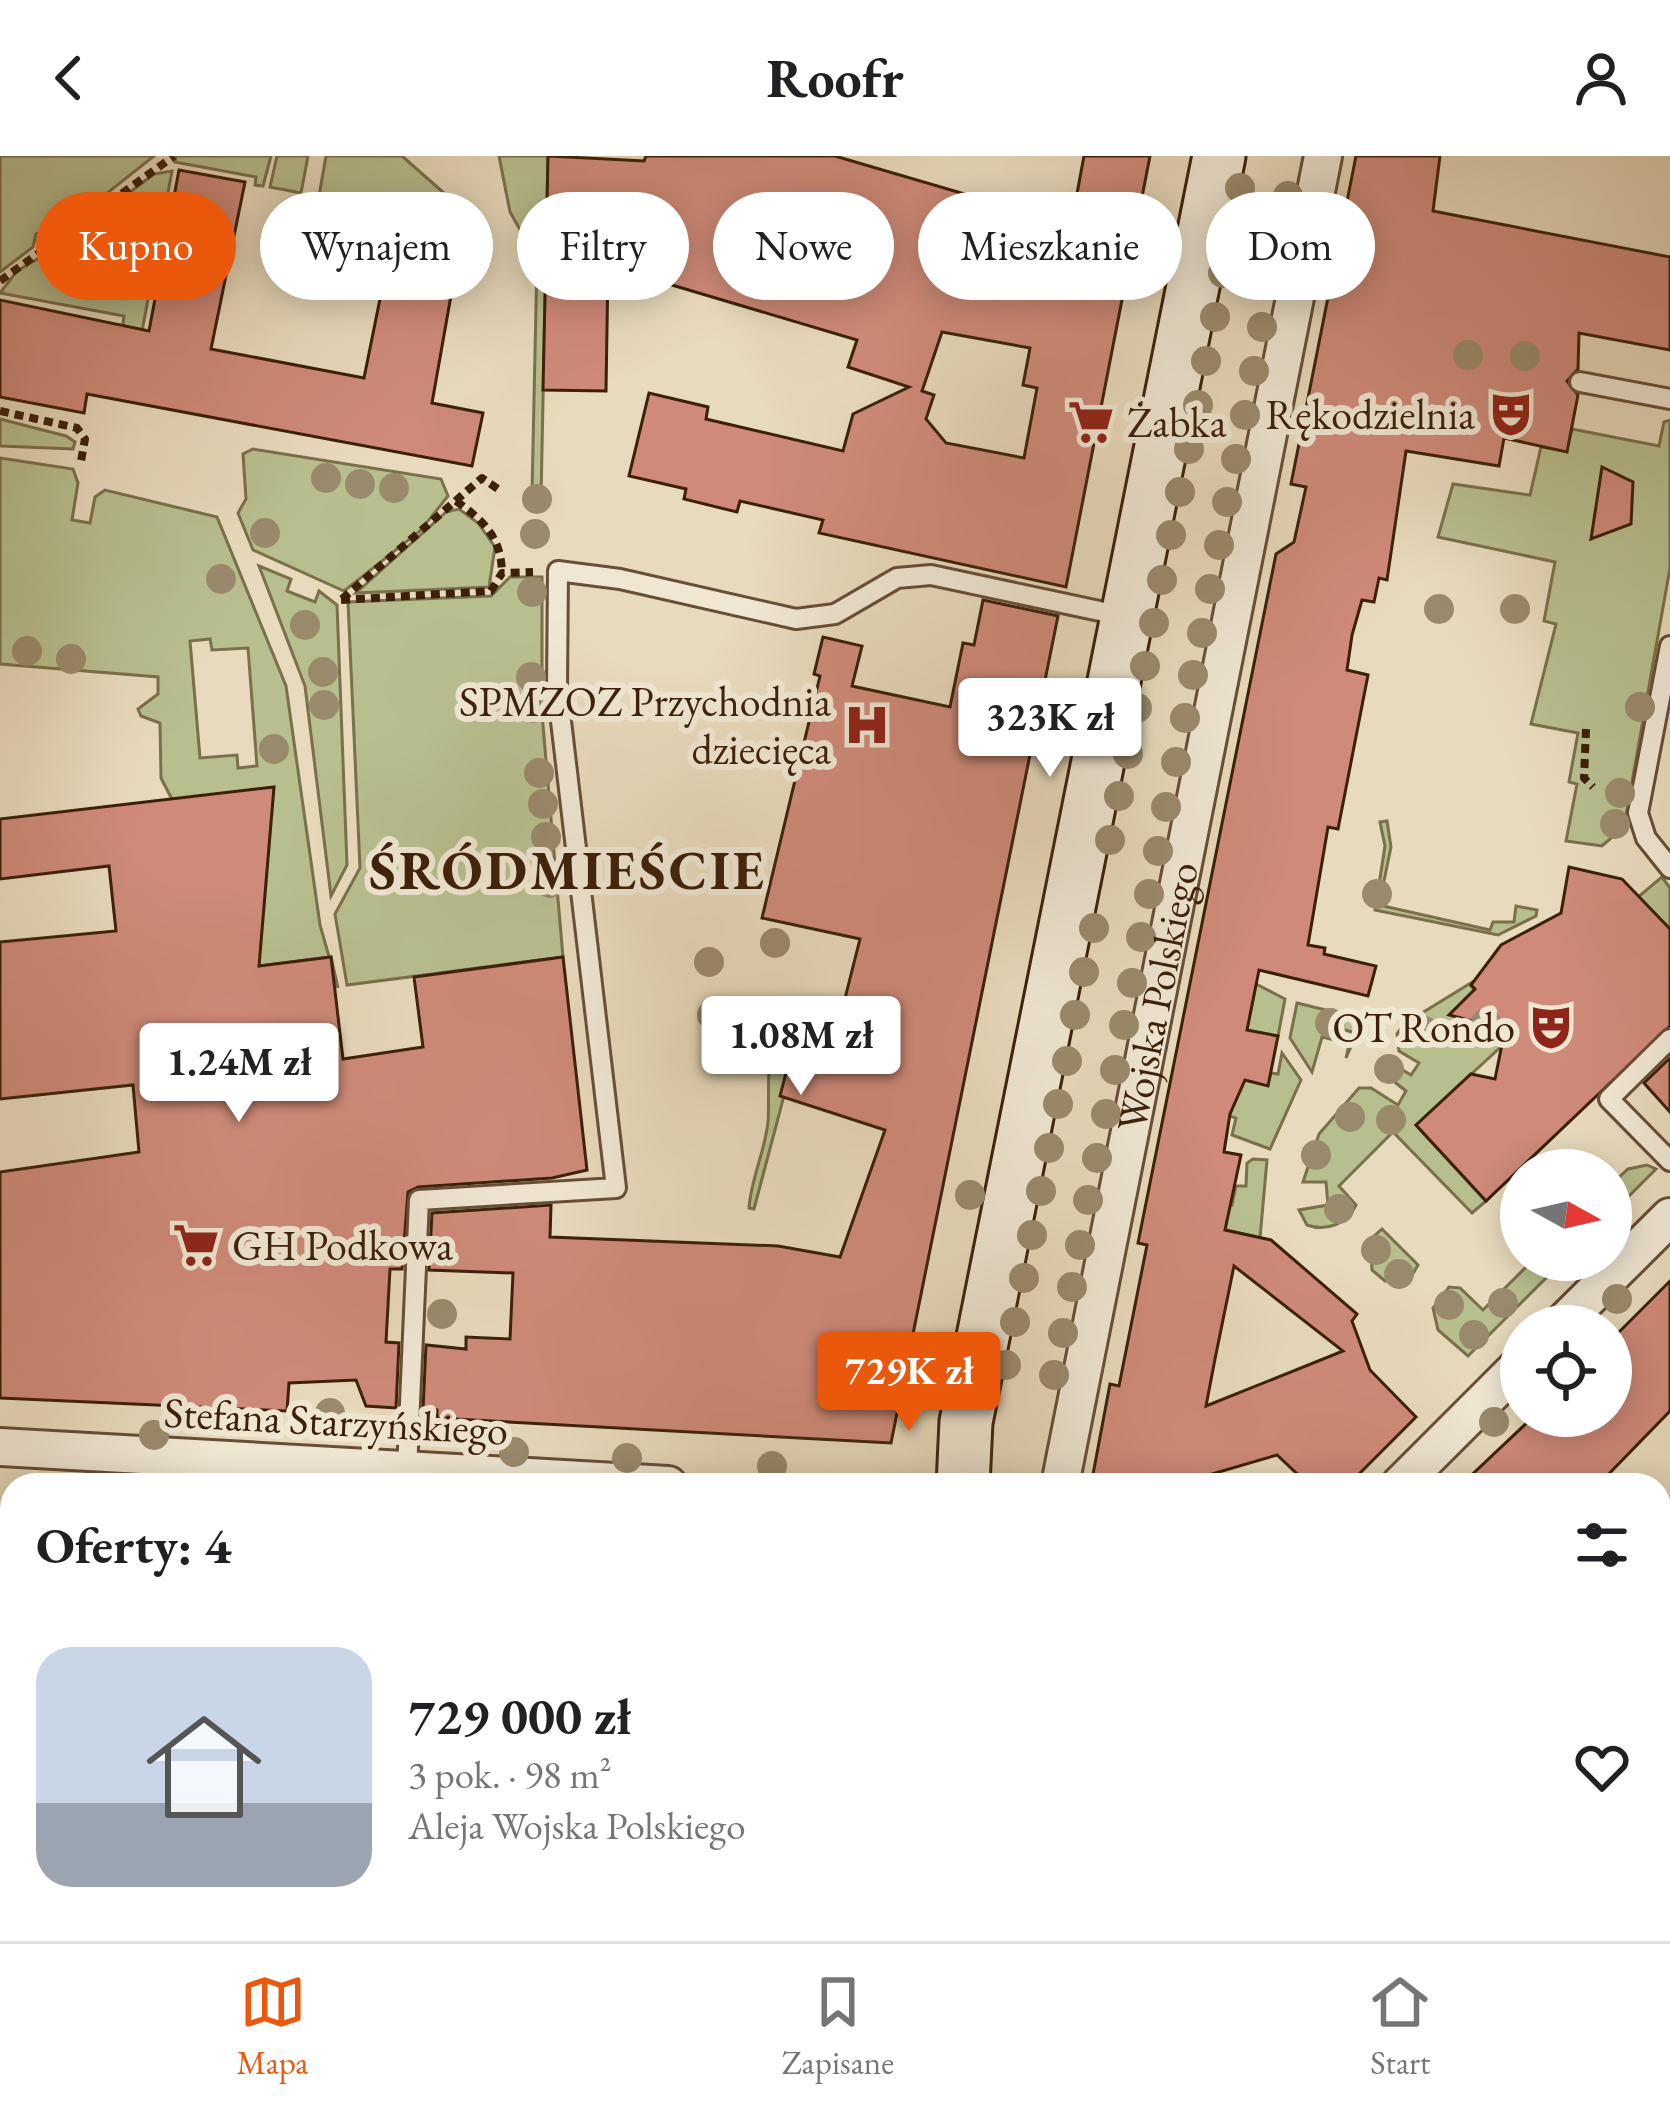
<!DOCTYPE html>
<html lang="pl">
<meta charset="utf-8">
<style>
body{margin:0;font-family:"EB Garamond",serif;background:#f6f6f6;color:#202124;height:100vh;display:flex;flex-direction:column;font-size:45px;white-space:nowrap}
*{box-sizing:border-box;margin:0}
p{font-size:39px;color:#757577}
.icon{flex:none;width:66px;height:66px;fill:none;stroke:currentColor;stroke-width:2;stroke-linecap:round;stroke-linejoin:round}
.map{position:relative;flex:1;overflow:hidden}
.drawer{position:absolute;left:0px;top:1317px;width:1671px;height:468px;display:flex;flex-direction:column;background:#fff;border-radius:36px 36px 0 0;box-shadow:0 6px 30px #0003}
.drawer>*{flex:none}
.top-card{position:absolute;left:36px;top:36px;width:1599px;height:108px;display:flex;gap:24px}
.needle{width:78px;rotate:98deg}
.buttons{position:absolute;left:1500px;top:993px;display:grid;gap:24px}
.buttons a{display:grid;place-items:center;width:132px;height:132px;border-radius:50%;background:#fff;box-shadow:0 6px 30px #0003;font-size:60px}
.price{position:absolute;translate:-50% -102px;padding:0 27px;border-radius:12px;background:#fff;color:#222;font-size:39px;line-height:78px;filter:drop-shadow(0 3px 6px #0008)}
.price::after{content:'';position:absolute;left:50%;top:72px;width:36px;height:27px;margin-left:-18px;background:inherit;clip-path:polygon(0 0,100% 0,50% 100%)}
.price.on{background:#ea580c;color:#fff}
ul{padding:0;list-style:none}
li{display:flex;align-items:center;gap:36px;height:300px;padding:0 36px}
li+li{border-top:3px solid #e0e0e0}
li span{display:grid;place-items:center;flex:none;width:336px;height:240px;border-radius:36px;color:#555}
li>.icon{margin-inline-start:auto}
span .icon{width:144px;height:144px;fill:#fffc;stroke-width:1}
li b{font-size:51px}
h2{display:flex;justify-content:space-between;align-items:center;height:144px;padding:0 36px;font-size:51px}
.tag{padding:0 42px;border-radius:54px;background:#fff;box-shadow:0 6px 30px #0003;font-size:42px;line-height:108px}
.tag.on{background:#ea580c;color:#fff}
header{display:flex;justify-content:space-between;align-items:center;height:156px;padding:0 36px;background:#fff;font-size:54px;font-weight:700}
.dock{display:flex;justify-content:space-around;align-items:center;height:168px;border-top:3px solid #e0e0e0;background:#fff;font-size:33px;color:#757577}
.dock a{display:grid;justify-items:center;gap:6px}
.dock .on{color:#ea580c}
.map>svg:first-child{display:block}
</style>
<header><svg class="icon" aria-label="back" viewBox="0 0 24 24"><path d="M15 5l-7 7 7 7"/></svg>Roofr<svg class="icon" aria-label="person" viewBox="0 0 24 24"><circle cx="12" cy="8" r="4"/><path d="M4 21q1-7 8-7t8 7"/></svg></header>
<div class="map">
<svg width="1670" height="1785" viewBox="0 0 1670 1785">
<rect width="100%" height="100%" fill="#e8dabc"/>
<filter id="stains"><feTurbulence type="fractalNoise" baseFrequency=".00167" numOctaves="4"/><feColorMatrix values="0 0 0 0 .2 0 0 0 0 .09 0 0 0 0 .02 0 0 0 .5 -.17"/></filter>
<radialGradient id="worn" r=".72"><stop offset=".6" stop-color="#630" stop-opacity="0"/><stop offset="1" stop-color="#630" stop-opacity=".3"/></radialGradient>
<!-- green -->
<g fill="#b8bf8f" stroke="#7a704c" stroke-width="3" fill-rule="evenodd">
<path d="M0,0H154L67,69L36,78L33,91L0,116Z"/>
<path d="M176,0H271L263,30L255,29L256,21L175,6Z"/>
<path d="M277,0H308L301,37L270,31Z"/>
<path d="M326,0H402L469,59L393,45L390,56L323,44L319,40Z"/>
<path d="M499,0H548L541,342L532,337L537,104L510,56Z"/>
<path d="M172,15L140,186L121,182L124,160L0,137L17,115L56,92L154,18Z"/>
<path d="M0,263L66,280L75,286L73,293L0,290Z"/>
<path d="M1670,264V412L1624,671L1602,690L1566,685L1577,628L1569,626L1578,577L1531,568L1556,468L1544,465L1555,406L1438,381L1453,328L1530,339L1541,291L1566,295L1572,273L1659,290L1664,266Z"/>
<path d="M253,293L441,323L448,340L420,375L344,435L253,394L238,357L246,343L243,298Z"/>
<path d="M0,302L73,313L78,327L72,364L90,367L95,341L105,334L217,361L286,530L320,769L338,832L331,801L259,810L161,622L160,567L141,560L138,553L158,538V521L0,508ZM210,483L212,494L248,492L257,610L238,612L237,599L200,602L190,485Z"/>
<path d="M459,353L478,367L495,391L489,431L356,437L446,356Z"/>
<path d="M259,410L291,423L287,435L315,446L319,435L337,449L347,709L331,740L305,530Z"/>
<path d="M510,421H542V558L563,801L347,829L335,758L360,712L348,446L491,440Z"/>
<path d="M1387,665L1391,691L1379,749L1490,774L1493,766H1514L1516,750L1537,754L1536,760L1498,779L1375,754L1385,690L1380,666Z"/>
<path d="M1662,721L1670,732V774L1638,741Z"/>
<path d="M1474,825L1471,830L1517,876L1416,969L1486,1045L1472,1057L1393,976L1339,1030L1356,1049C1347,1068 1326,1076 1307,1069L1299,1054L1328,1049L1326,1026H1303L1319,978L1359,932H1371L1398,949L1406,935L1378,913L1386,904L1411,919L1419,907L1399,895L1397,878L1404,868Z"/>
<path d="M1256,828L1285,843L1278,880L1264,878L1244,888Z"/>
<path d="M1297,847L1363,863L1346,902L1352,876L1339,872L1335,884L1322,881L1312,916L1290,882Z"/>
<path d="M808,849L754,1053L749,1052C751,1023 765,995 768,966C771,935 758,853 808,849Z"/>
<path d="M1282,897L1301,924L1270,993L1232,979L1236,962L1229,960L1236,922L1267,929L1271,917L1278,918Z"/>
<path d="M1253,1003L1267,1004L1260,1082L1218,1072L1222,1048L1232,1049L1236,1030H1246L1247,1007Z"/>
<path d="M1647,1009L1656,1013L1611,1058V1029L1628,1013Z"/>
<path d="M1382,1073L1418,1109L1408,1126L1385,1125L1372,1114L1371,1083Z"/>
<path d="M1533,1104H1564L1468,1200L1438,1174L1433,1152L1449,1131L1460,1132L1483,1154Z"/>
<path d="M205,1318L436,1329H202Z"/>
<path d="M500,1773H541L607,1785H538Z"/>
<path d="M968,1773H1350L1364,1785H962Z"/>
</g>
<!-- building -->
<g fill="#cf8a79" stroke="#3c2009" stroke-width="3" fill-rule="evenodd">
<path d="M548,0L644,5L646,0H835L975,41L952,115L1046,134L1054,99L1066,97L1084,0H1150L1066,431L819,377L823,364L740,345L737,356L684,343L686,333L629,320L649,237L708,251L706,263L843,295L853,258L909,231L848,211L857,184L608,110L606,235L543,234ZM942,176L1030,192L1023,229L1037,232L1024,302L946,287L926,263L934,239L922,235Z"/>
<path d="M1356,0H1440L1433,55L1670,101V194L1579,177L1578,213L1567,225L1578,239L1567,296L1504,282L1499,310L1406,295L1387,424L1379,422L1374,446L1362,444L1352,479L1347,514L1368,519L1338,673L1328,671L1308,789L1325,792L1324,798L1376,810L1368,840L1259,814L1247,874L1278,880L1268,930L1245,924L1230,958L1224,996L1241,999L1225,1074L1271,1084L1357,1158L1352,1165L1370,1214L1416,1261L1348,1329H1309L1277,1299L1212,1318L1209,1329H1091L1110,1228L1119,1230L1147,1089L1138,1087L1276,398L1294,386L1306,331L1291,328ZM1234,1110L1343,1195L1206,1250L1215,1203Z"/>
<path d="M179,14L245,26L211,193L364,222L398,54L464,66L432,247L483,257L472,310L87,238L84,257L0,241V144L149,175Z"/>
<path d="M1602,311L1633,326L1631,368L1591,383Z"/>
<path d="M983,444L1058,460L891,1287L437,1262V1254L423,1253L426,1189L466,1193V1181L510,1183L513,1117L429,1114L432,1057L551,1049L550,1081L778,1090L840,1101L885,974L780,940L803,852L840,862L860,783L762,762L820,520L814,518L823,481L862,490L852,530L950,551L963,487L974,489Z"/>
<path d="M274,631L259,810L331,801L343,903L423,891L414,821L563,801L587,1014L552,1022L418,1031L408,1036L402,1113H390L386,1186L399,1187L396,1252L366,1250L356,1224L289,1227L287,1255L0,1242V1016L139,996L133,929L0,943V786L116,775L109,710L0,723V663Z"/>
<path d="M1569,711L1622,723L1670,773V870L1486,1045L1416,969L1471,918L1495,923L1505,873L1449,859L1475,833L1471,829L1501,789L1561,757Z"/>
<path d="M1670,902V956L1644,927Z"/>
<path d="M1670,1125V1255L1598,1329H1461L1534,1260H1611V1184Z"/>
</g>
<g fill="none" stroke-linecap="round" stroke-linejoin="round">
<!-- lane casing -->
<g stroke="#674e36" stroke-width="24">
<g id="lane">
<path d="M1580,226L1670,243"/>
<path d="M1670,490L1638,657L1646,682L1670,712"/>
<path d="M1670,883L1609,943L1670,1005"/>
<path d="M407,1314L419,1044L616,1032L557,531L558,415L620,423L796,463L835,458L897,422L931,419L1123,460"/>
</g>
</g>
<!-- street casing -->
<g stroke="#674e36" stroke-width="42">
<g id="street">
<path d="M1560,1170L1670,1061"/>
<path d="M0,1291L668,1329"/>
<path id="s1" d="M1060,1329L1323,0"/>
<path d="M1400,1329L1521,1208"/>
<path d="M662,1773L671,1785"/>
<path d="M742,1785L743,1773"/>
</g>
</g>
<!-- secondary casing -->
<g stroke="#3c2009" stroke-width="57">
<g id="secondary">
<path d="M963,1329L966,1266L1219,0"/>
<path d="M0,1683L12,1684"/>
<path d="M0,1744L12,1743"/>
<path d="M788,1773L834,1785"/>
<path d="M1381,1773L1394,1785"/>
<path d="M922,1785L928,1773"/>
</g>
</g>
<!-- path -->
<g stroke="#3c2009" stroke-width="8" stroke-dasharray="9 6" stroke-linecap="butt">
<path d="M0,125L174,0"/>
<path d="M0,255L77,272L85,283L81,305"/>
<path d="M456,345C484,365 501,381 502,417"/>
<path d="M342,443L482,322L498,333"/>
<path d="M341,444L491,435L502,417L533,416"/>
<path d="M1586,573L1584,622L1593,631"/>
<path d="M0,1611L12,1610"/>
<path d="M450,1773L506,1785"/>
<path d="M1323,1773L1336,1785"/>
<path d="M987,1785L993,1773"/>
</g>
<!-- lane -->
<use href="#lane" stroke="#f0e7d3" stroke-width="18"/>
<!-- street -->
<use href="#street" stroke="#f0e7d3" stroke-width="36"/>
<!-- secondary -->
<use href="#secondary" stroke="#f0e7d3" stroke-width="51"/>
</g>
<!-- trees -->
<g fill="#9a8a6c">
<circle cx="1240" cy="32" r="15"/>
<circle cx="1288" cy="40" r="15"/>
<circle cx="1232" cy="75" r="15"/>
<circle cx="1279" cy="85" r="15"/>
<circle cx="1223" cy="117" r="15"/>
<circle cx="1271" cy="128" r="15"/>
<circle cx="1215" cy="161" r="15"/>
<circle cx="1262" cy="171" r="15"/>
<circle cx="1468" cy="199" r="15"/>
<circle cx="1525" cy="200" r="15"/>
<circle cx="1206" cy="205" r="15"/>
<circle cx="1254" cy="215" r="15"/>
<circle cx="1198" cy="249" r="15"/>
<circle cx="1245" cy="259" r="15"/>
<circle cx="1189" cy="293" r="15"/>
<circle cx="1236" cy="303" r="15"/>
<circle cx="326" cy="322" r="15"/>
<circle cx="360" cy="328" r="15"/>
<circle cx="394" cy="332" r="15"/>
<circle cx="1180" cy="336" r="15"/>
<circle cx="537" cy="343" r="15"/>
<circle cx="1227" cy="346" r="15"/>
<circle cx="265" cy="377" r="15"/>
<circle cx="535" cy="378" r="15"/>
<circle cx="1171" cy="379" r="15"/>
<circle cx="1219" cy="389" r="15"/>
<circle cx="221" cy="423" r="15"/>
<circle cx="1162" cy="424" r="15"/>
<circle cx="1210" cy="433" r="15"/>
<circle cx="532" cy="436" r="15"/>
<circle cx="1439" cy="453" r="15"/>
<circle cx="1515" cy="453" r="15"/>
<circle cx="1154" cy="467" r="15"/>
<circle cx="305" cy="469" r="15"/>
<circle cx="1202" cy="477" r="15"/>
<circle cx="27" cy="495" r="15"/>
<circle cx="71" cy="503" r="15"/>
<circle cx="1145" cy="510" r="15"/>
<circle cx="323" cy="516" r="15"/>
<circle cx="1193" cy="519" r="15"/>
<circle cx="531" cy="521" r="15"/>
<circle cx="324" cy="549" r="15"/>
<circle cx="1640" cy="551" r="15"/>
<circle cx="533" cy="552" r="15"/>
<circle cx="1137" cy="552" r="15"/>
<circle cx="1185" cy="562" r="15"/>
<circle cx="274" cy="593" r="15"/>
<circle cx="1128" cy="598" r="15"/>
<circle cx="1176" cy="606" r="15"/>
<circle cx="539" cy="617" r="15"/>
<circle cx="1620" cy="637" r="15"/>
<circle cx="1119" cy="640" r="15"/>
<circle cx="543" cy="648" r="15"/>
<circle cx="1166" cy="651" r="15"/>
<circle cx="1615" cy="668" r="15"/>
<circle cx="546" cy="681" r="15"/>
<circle cx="1110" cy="684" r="15"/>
<circle cx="1158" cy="695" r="15"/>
<circle cx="550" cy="727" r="15"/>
<circle cx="1149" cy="738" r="15"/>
<circle cx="1377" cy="738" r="15"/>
<circle cx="1094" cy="772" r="15"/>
<circle cx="1141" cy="781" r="15"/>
<circle cx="775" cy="787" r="15"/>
<circle cx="709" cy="806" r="15"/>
<circle cx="1084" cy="816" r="15"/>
<circle cx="1132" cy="827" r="15"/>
<circle cx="712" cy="859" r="15"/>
<circle cx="1075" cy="859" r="15"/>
<circle cx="1330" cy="867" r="15"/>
<circle cx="1486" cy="867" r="15"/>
<circle cx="1124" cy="869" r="15"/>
<circle cx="847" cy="873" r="15"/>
<circle cx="1424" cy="875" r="15"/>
<circle cx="1067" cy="905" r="15"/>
<circle cx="1389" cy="913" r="15"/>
<circle cx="1115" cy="914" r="15"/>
<circle cx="1058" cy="948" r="15"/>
<circle cx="1106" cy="958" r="15"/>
<circle cx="1350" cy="961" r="15"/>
<circle cx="1391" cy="964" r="15"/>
<circle cx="1049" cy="992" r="15"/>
<circle cx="1316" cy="999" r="15"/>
<circle cx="1097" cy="1002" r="15"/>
<circle cx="1041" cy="1035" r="15"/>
<circle cx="970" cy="1039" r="15"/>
<circle cx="1088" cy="1044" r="15"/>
<circle cx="1339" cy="1053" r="15"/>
<circle cx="1032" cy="1079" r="15"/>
<circle cx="1080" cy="1089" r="15"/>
<circle cx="1376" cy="1094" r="15"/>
<circle cx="1399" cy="1118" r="15"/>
<circle cx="1024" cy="1122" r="15"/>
<circle cx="1072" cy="1131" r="15"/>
<circle cx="1617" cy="1143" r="15"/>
<circle cx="1503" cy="1147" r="15"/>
<circle cx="1449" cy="1149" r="15"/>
<circle cx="442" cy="1158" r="15"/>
<circle cx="1015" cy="1166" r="15"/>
<circle cx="1063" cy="1177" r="15"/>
<circle cx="1474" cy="1179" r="15"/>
<circle cx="1006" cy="1209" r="15"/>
<circle cx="1054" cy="1219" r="15"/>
<circle cx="330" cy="1257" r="15"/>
<circle cx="1494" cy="1266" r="15"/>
<circle cx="154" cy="1279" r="15"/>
<circle cx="514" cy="1296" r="15"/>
<circle cx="627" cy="1302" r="15"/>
<circle cx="772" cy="1310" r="15"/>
</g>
<!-- icons -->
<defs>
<g id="theatre-bare" transform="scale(3.6)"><path d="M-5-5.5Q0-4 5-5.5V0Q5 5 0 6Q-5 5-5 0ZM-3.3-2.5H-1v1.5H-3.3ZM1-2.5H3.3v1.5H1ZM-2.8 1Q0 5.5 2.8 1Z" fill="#8f2418" stroke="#f0e7d3" stroke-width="2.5" paint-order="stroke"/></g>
<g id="supermarket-bare" transform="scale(3.6)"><path d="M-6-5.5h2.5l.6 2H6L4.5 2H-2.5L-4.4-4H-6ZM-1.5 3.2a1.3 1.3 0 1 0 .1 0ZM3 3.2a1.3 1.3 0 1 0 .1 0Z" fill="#8f2418" stroke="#f0e7d3" stroke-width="2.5" paint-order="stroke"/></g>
<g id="hospital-bare" transform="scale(3.6)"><path d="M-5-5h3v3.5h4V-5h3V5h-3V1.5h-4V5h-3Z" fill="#8f2418" stroke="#f0e7d3" stroke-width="2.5" paint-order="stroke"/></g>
</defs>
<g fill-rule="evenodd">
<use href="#theatre-bare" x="1511" y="258"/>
<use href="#supermarket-bare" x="1091" y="266"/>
<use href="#hospital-bare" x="867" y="569"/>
<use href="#theatre-bare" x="1551" y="871"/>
<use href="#supermarket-bare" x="196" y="1089"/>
</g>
<g text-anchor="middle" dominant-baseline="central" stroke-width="12" stroke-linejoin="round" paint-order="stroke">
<!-- poi labels -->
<g font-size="42" fill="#3c2009" stroke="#f0e7d3" text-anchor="end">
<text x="1475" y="258">Rękodzielnia</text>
<text x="1127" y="266" text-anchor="start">Żabka</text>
<text x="831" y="545">SPMZOZ Przychodnia<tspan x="831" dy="48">dziecięca</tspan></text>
<text x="1515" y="871">OT Rondo</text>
<text x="232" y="1089" text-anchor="start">GH Podkowa</text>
</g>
<!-- street labels -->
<g font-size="42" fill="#3c2009" stroke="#f0e7d3">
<text stroke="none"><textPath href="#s1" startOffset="498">Wojska Polskiego</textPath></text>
<text transform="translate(336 1265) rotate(3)">Stefana Starzyńskiego</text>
</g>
<!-- district labels -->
<g font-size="54" font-weight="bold" letter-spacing="3" fill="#3c2009" stroke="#f0e7d3">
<text x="568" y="714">ŚRÓDMIEŚCIE</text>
</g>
</g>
<rect width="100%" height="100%" filter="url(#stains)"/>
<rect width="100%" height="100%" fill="url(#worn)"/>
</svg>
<div class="buttons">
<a><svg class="needle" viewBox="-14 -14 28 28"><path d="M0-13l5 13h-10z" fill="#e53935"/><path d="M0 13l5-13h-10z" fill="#757577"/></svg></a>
<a><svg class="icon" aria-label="locate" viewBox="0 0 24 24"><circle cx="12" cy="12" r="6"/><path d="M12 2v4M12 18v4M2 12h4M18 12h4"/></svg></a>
</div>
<b class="price" style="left:1050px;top:624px">323K zł</b>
<b class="price" style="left:801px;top:942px">1.08M zł</b>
<b class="price" style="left:239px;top:969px">1.24M zł</b>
<b class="price on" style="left:909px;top:1278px">729K zł</b>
<div class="top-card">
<a class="tag on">Kupno</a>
<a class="tag">Wynajem</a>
<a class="tag">Filtry</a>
<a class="tag">Nowe</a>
<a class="tag">Mieszkanie</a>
<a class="tag">Dom</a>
</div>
<section class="drawer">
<h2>Oferty: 4<svg class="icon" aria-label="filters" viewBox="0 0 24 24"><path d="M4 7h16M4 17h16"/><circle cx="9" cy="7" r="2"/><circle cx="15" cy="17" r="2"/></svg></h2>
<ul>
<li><span style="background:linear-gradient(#c9d6e8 65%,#9aa5b1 0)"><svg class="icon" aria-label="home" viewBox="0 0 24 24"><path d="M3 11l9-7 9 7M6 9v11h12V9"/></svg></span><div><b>729 000 zł</b><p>3 pok. · 98 m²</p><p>Aleja Wojska Polskiego</p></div><svg class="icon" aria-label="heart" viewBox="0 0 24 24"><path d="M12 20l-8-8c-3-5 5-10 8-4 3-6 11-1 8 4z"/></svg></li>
</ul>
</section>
</div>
<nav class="dock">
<a class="on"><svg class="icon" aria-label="map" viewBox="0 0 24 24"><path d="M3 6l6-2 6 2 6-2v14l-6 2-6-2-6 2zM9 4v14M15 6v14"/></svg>Mapa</a>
<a><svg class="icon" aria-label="saved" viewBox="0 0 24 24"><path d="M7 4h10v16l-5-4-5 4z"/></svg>Zapisane</a>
<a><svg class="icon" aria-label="home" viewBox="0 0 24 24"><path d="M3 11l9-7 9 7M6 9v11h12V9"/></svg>Start</a>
</nav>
